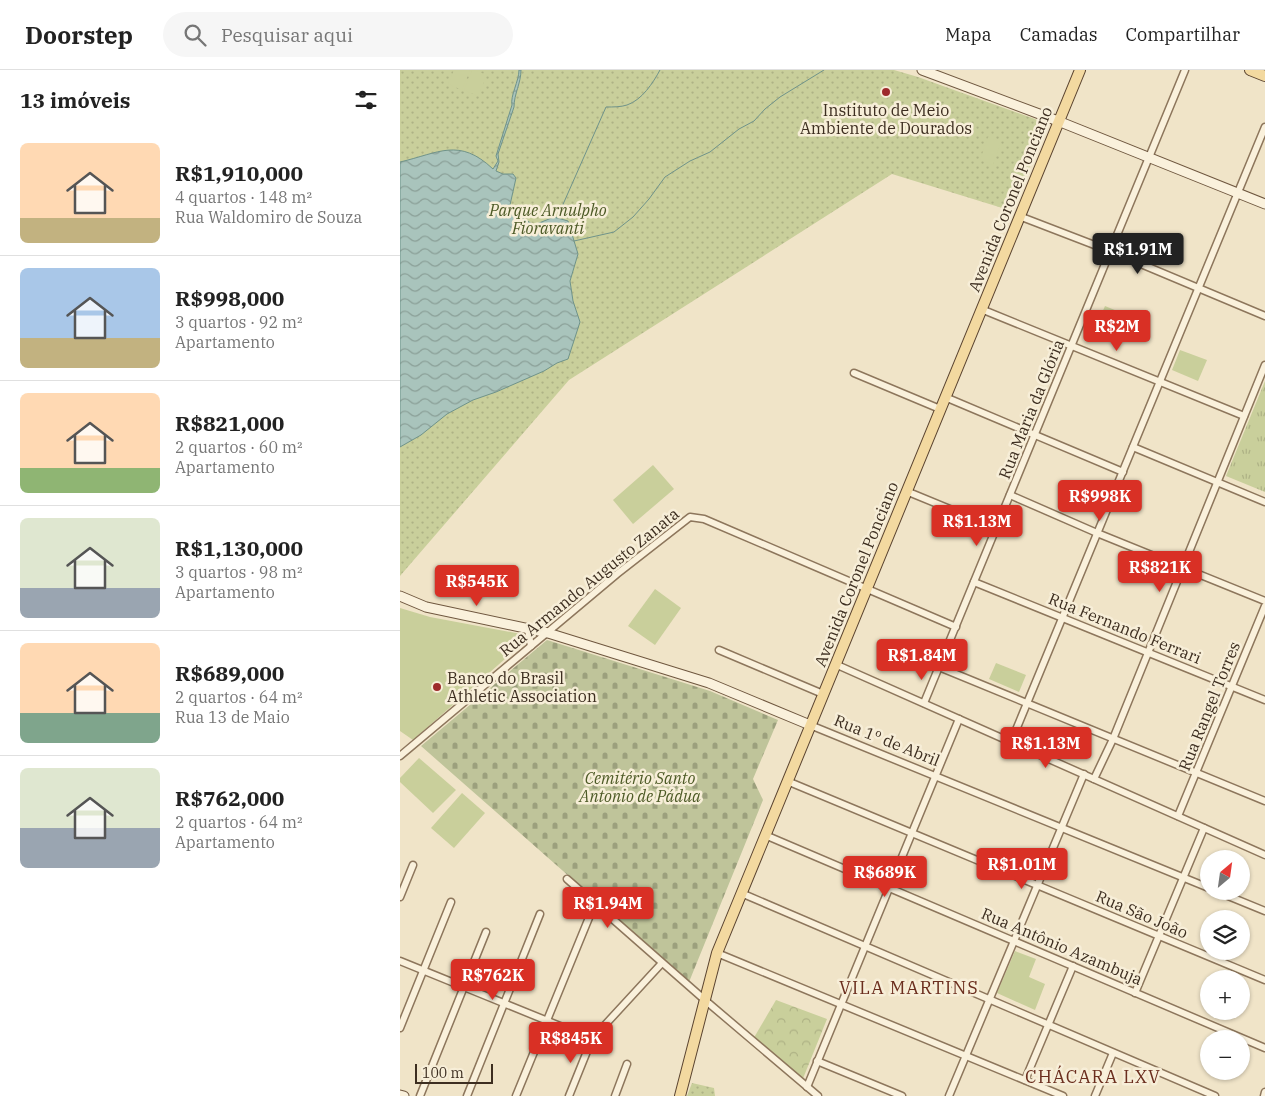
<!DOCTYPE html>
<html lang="pt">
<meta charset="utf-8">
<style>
body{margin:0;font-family:"IBM Plex Serif",serif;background:#f6f6f6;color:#222;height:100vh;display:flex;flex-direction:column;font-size:19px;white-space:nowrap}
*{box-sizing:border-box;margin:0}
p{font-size:16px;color:#767676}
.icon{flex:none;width:28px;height:28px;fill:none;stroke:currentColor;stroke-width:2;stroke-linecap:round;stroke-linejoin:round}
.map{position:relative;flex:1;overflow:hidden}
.side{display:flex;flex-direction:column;background:#fff;width:400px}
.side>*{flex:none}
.needle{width:32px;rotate:29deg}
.controls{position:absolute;left:800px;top:780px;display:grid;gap:10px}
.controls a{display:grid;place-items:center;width:50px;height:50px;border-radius:50%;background:#fff;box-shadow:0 1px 4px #0004;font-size:25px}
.scale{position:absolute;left:15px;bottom:12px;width:78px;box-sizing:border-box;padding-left:5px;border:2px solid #3d2e20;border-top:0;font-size:14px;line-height:18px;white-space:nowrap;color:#3d2e20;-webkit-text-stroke:4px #f7eed8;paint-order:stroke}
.price{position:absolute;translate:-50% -42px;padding:0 11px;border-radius:5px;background:#d93025;color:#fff;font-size:16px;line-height:32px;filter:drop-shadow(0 1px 2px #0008)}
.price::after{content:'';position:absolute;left:50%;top:30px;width:15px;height:11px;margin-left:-8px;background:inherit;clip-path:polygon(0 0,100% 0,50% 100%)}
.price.active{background:#222;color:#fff}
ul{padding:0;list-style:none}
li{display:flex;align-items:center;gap:15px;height:125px;padding:0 20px}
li+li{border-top:1px solid #e0e0e0}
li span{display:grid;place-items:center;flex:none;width:140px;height:100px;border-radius:8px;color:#555}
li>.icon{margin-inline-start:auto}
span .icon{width:60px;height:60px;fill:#fffc;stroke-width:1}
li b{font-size:21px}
h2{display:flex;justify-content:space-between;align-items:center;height:60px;padding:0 20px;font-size:21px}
header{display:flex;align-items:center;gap:30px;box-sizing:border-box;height:70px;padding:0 25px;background:#fff;border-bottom:1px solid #e0e0e0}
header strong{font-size:24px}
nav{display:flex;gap:28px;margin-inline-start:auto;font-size:18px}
.search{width:350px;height:45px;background:#f6f6f6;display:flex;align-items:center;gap:12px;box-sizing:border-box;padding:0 18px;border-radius:28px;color:#767676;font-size:19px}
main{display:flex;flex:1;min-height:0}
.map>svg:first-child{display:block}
</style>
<header>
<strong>Doorstep</strong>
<div class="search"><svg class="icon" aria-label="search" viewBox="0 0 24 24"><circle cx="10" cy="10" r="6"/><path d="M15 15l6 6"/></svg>Pesquisar aqui</div>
<nav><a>Mapa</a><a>Camadas</a><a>Compartilhar</a></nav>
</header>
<main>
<section class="side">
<h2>13 imóveis<svg class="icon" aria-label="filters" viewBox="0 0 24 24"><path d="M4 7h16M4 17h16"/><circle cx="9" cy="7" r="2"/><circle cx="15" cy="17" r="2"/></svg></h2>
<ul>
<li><span style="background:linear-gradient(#ffd9b3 75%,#c2b280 0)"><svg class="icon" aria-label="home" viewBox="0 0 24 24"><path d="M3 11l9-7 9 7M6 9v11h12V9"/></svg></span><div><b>R$1,910,000</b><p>4 quartos · 148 m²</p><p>Rua Waldomiro de Souza</p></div></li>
<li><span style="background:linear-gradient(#a9c7e8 70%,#c2b280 0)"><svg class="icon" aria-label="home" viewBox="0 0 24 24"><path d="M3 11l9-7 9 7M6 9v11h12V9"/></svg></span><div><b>R$998,000</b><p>3 quartos · 92 m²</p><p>Apartamento</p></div></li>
<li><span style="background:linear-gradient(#ffd9b3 75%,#8fb573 0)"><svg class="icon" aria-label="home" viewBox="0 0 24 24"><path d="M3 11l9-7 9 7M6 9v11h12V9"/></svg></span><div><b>R$821,000</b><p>2 quartos · 60 m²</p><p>Apartamento</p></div></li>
<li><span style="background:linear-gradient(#dfe7d0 70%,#9aa5b1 0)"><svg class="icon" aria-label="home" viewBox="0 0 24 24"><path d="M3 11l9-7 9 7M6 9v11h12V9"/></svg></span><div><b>R$1,130,000</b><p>3 quartos · 98 m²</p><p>Apartamento</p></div></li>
<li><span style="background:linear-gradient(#ffd9b3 70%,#7fa58c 0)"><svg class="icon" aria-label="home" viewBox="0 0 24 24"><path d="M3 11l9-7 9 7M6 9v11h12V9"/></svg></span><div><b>R$689,000</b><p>2 quartos · 64 m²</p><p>Rua 13 de Maio</p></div></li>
<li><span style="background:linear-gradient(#dfe7d0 60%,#9aa5b1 0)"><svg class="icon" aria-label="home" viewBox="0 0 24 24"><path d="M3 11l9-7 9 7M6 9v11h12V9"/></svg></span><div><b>R$762,000</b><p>2 quartos · 64 m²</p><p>Apartamento</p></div></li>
</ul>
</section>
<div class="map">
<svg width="865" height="1026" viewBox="0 0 865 1026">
<defs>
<pattern id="grass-tufts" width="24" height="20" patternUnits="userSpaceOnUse" patternTransform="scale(1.25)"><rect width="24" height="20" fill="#c9cf9b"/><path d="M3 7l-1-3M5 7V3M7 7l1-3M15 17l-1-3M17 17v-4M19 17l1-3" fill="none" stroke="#aeb285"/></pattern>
<pattern id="forest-crowns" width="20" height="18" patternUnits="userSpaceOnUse" patternTransform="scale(1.25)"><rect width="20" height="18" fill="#c9cf9b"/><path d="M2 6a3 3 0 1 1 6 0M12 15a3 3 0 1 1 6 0" fill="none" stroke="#aeb285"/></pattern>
<pattern id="cemetery-stones" width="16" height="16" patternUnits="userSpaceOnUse" patternTransform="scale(1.25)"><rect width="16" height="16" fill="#bfc49a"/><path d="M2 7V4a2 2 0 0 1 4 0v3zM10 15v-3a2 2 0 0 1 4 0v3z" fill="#9ca07d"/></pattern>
<pattern id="park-dots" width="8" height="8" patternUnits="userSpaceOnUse" patternTransform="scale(1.25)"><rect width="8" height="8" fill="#c9cf9b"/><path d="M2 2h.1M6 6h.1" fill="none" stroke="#aeb285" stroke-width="1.8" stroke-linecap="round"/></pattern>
<pattern id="water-waves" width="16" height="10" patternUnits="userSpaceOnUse" patternTransform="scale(1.25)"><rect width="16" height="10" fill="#a9c4bc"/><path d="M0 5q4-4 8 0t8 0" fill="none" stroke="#8ba098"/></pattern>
</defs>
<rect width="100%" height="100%" fill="#f0e4c8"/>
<!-- grass -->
<path fill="url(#grass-tufts)" d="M865,311V422L826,406Z"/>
<!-- forest -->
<path fill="url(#forest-crowns)" d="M376,930L427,949L402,1011L352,971Z"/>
<!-- cemetery -->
<path fill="url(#cemetery-stones)" d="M147,570L310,621L378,650L353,709L363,730L289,912L21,676Z"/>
<!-- park -->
<g fill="url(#park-dots)">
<path d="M0,0H494L518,7L635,49L645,55V59L612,141L492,104L169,310L0,506Z"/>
<path d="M292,1013L314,1018L315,1026H287Z"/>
</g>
<!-- pitch -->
<g fill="#c9cf9b">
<path d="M54,0H70L62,20L48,14Z"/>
<path d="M72,0L87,5L78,26L64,20Z"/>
<path d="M588,67L601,72L593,95L580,90Z"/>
<path d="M705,236L727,245L720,261L698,252Z"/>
<path d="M780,280L807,290L798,311L772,300Z"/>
<path d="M253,395L274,419L233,454L213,430Z"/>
<path d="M255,519L281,538L255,575L228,556Z"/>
<path d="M0,538L30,547L121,564L123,573L13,670L0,661Z"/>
<path d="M596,593L626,605L619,622L589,609Z"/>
<path d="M19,688L56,720L33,743L0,712V708Z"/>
<path d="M62,723L85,743L54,778L31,758Z"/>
<path d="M615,881L636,889L629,907L645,914L635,940L597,923Z"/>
</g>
<!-- water -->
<path fill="url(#water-waves)" stroke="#6f938a" d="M119,0H121C121,13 114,24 114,37L98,84L99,92L96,101L103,104H113L116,108L110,135L114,143L134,155L154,147L168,151L178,184L170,211L173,231L180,252L168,289L157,293L144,301L96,322L73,330L47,344L21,365L0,377V92C39,83 59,67 93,99L98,91L96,86L112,35C110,26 119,11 119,0Z"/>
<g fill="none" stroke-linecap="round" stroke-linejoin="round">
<!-- stream -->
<g stroke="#6f938a" stroke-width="1">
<path d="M157,148L206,37C213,37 221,37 227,35C242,30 253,13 260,0"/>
<path d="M174,171L214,162L233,147L249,129L265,107L290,91L310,82L339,59L354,51L365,39L380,27L424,0"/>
</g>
<!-- street casing -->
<g stroke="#8d765c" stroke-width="9">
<g id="street">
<path d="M619,146L710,181L865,246"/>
<path d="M581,239L844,346"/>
<path d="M454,303L540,339"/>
<path d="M545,327L723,402"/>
<path d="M733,377L865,432"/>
<path d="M506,421L596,458"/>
<path d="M610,425L697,463L865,531"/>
<path d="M574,512L865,630"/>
<path d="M128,560L131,576"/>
<path d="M319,580L423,624"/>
<path d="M435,594L865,785"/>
<path d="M539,597L865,731"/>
<path d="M524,633L785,0"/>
<path d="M410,655L809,818"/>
<path d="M611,672L865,57"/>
<path d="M0,686L217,504L290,447L304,449L556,557"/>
<path d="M694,709L713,669L865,295"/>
<path d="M387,711L865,910"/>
<path d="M778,746L865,536"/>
<path d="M365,765L865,978"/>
<path d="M167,809L306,931L418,1026"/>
<path d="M816,821L865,841"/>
<path d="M341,823L815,1026"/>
<path d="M0,827L13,795"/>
<path d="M317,883L663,1026"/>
<path d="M0,891L192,969"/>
<path d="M735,923L804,758"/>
<path d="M0,958L51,832"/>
<path d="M417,991L502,1026"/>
<path d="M625,1010L673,896"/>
<path d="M407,1017L559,649"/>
<path d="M20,1026L86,862"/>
<path d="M67,1026L140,844"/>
<path d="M116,1026L195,833"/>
<path d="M169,1026L192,969L262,893"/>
<path d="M215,1026L227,994"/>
<path d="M549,1026L684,704"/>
<path d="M695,1026L713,983"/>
<path d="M864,1026L865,1022"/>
</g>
</g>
<!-- secondary casing -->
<g stroke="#6f573f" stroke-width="11">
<g id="secondary">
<path d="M522,0L658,51L865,134"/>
<path d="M0,526L26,537L148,563L309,613L410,655"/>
<path d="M0,1025L4,1026"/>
</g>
</g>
<!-- primary casing -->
<g stroke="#5b4430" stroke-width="12">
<g id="primary">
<path d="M850,0L865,6"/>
<path d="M280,1026L317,883L680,0"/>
</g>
</g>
<!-- street -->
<use href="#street" stroke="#faf1dc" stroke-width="6"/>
<!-- secondary -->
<use href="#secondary" stroke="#faf1dc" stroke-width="9"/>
<!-- primary -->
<use href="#primary" stroke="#f3d9a0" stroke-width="10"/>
</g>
<!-- markers -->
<g fill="#9e2a2b" stroke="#f7eed8" stroke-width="2">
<circle cx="486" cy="22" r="5"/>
<circle cx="37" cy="617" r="5"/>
</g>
<g text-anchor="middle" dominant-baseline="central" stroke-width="5" stroke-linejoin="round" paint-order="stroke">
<!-- poi labels -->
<g font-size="16" fill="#3d2e20" stroke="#f7eed8">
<text x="486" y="40">Instituto de Meio<tspan x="486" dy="18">Ambiente de Dourados</tspan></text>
<text x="47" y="608" text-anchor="start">Banco do Brasil<tspan x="47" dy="18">Athletic Association</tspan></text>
</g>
<!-- street labels -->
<g font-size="16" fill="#3d2e20" stroke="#f7eed8">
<text transform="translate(610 129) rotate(-68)">Avenida Coronel Ponciano</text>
<text transform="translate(631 339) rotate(-68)">Rua Maria da Glória</text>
<text transform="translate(456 504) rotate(-68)">Avenida Coronel Ponciano</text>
<text transform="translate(189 512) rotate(-39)">Rua Armando Augusto Zanata</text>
<text transform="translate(725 558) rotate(22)">Rua Fernando Ferrari</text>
<text transform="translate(809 636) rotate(-68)">Rua Rangel Torres</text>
<text transform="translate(487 670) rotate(22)">Rua 1º de Abril</text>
<text transform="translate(742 844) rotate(23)">Rua São João</text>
<text transform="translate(662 876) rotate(23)">Rua Antônio Azambuja</text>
</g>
<!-- park labels -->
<g font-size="16" font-style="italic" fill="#4d5a26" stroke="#f7eed8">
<text x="148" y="140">Parque Arnulpho<tspan x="148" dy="18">Fioravanti</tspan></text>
<text x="240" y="708">Cemitério Santo<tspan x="240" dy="18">Antonio de Pádua</tspan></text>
</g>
<!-- neighbourhood labels -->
<g font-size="18" letter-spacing="1" fill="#6b2e1e" stroke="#f7eed8">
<text x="509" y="917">VILA MARTINS</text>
<text x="693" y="1006">CHÁCARA LXV</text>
</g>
</g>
</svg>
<div class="controls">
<a><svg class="needle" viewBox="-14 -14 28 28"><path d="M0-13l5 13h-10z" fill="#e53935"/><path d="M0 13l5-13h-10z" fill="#767676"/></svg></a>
<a><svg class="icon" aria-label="layers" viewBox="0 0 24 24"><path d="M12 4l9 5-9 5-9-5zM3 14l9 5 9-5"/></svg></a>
<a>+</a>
<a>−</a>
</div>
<div class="scale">100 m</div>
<b class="price active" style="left:738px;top:205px">R$1.91M</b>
<b class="price" style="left:717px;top:282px">R$2M</b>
<b class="price" style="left:700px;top:452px">R$998K</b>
<b class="price" style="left:577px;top:477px">R$1.13M</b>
<b class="price" style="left:760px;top:523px">R$821K</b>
<b class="price" style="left:77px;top:537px">R$545K</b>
<b class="price" style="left:522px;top:611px">R$1.84M</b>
<b class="price" style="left:646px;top:699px">R$1.13M</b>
<b class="price" style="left:622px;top:820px">R$1.01M</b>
<b class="price" style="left:485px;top:828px">R$689K</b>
<b class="price" style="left:208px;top:859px">R$1.94M</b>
<b class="price" style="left:93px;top:931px">R$762K</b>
<b class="price" style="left:171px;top:994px">R$845K</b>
</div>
</main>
